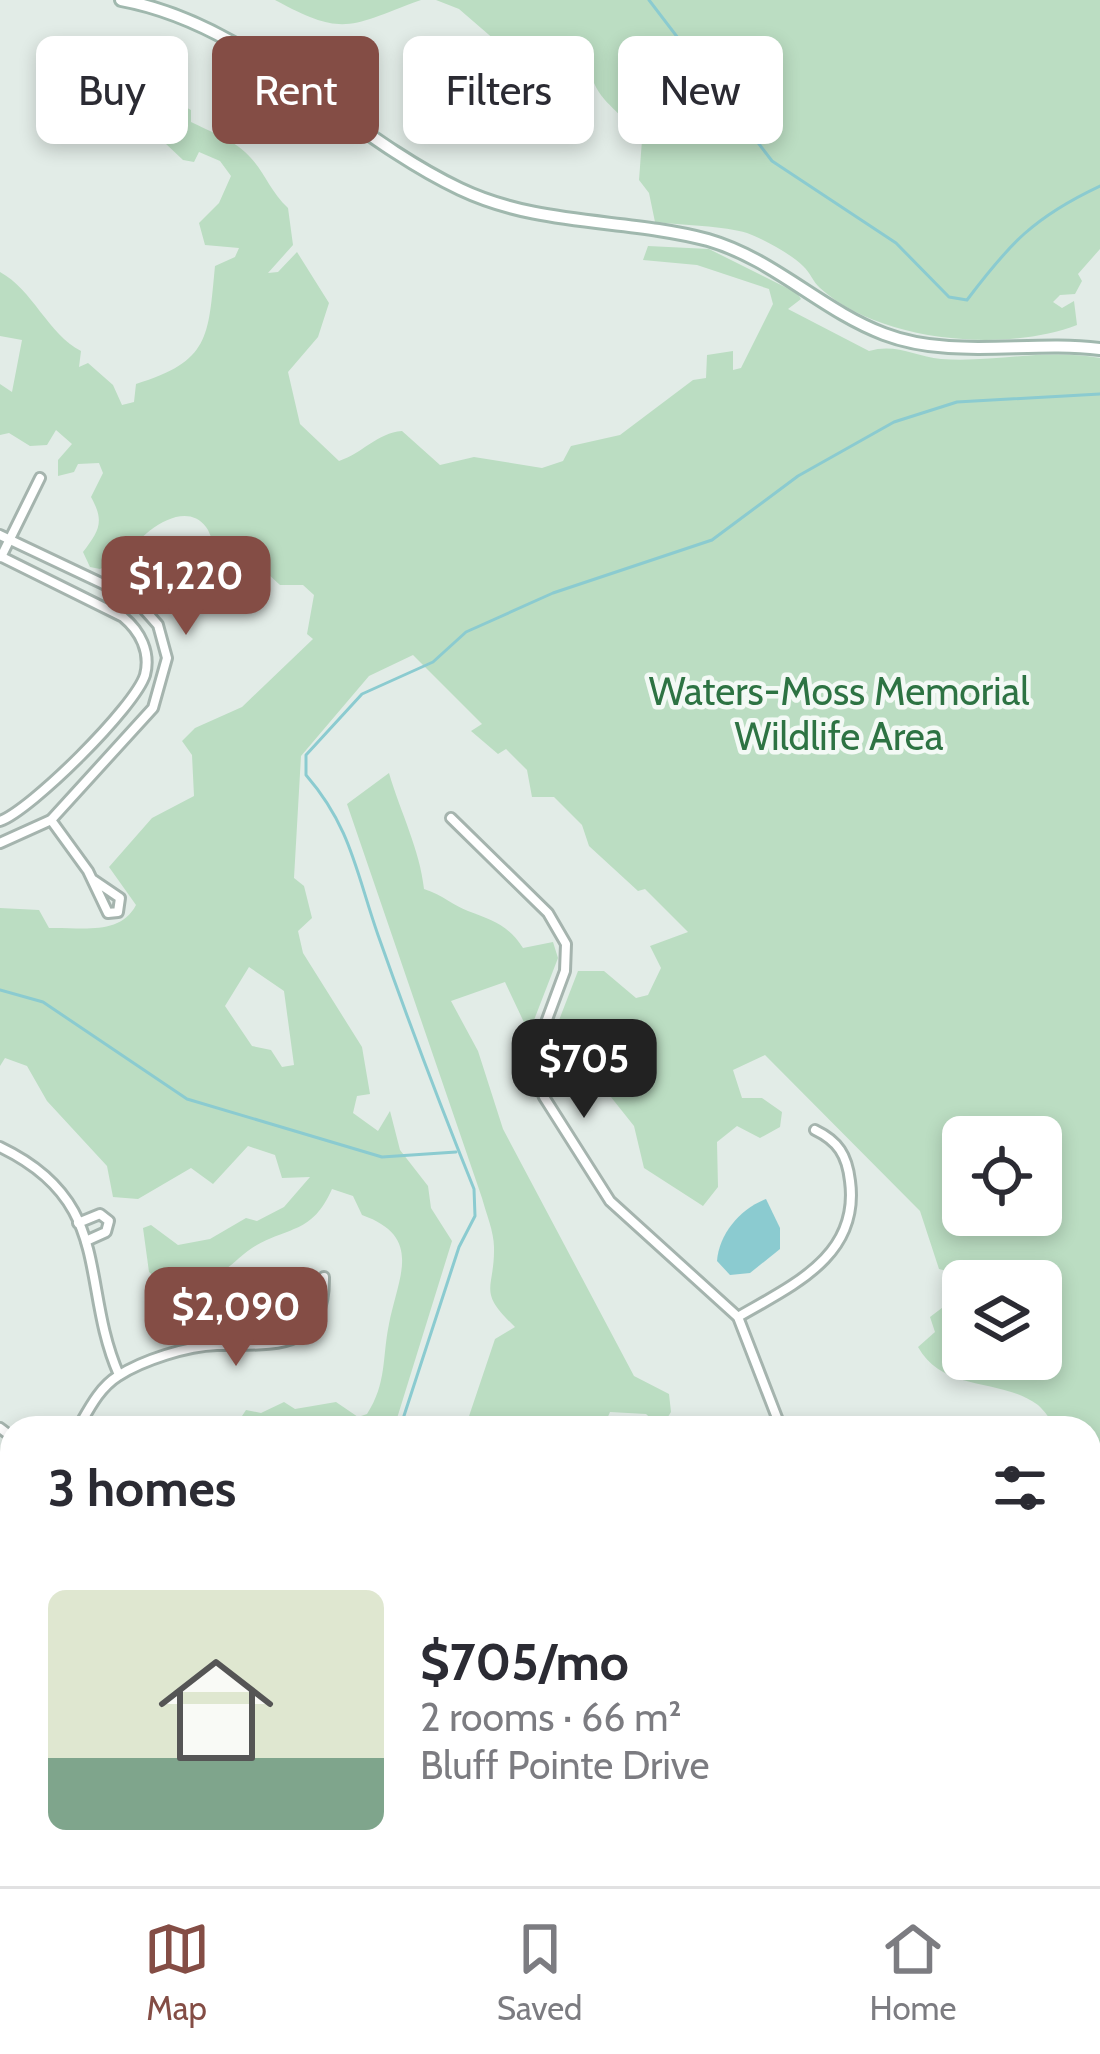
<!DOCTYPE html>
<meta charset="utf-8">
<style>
body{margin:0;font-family:Cabin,sans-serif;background:#f7f7f7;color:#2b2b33;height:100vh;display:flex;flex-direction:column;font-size:45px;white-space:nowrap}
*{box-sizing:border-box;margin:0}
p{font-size:39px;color:#7c7c81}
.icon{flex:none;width:66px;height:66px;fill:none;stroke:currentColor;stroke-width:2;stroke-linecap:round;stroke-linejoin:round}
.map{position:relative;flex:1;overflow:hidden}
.drawer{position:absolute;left:0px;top:1416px;width:1101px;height:471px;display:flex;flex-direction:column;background:#fff;border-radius:36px 36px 0 0;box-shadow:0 6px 18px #0003}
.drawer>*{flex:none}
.top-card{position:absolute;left:36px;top:36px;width:1029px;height:108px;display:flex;gap:24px}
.buttons{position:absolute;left:942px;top:1116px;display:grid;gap:24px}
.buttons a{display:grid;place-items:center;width:120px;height:120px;border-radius:18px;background:#fff;box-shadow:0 6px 18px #0003;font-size:60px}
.price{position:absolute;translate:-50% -102px;padding:0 27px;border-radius:24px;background:#844d45;color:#fff;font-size:39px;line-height:78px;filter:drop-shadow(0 3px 6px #0008)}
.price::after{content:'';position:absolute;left:50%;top:72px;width:36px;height:27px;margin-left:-18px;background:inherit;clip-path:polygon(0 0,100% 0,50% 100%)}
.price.current{background:#222;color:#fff}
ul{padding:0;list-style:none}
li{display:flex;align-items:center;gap:36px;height:300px;padding:0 48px}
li+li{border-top:3px solid #e1e1e2}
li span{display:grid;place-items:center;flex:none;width:336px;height:240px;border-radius:18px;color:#555}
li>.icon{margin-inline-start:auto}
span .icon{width:144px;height:144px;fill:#fffc;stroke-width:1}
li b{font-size:51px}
h2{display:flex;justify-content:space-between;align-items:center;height:144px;padding:0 48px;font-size:51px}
.pill{padding:0 42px;border-radius:18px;background:#fff;box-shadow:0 6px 18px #0003;font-size:42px;line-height:108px}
.pill.current{background:#844d45;color:#fff}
.dock{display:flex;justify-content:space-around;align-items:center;height:168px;border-top:3px solid #e1e1e2;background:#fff;font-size:33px;color:#7c7c81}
.dock a{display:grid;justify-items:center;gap:6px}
.dock .current{color:#844d45}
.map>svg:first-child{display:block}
</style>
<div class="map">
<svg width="1100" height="1886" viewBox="0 0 1100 1886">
<rect width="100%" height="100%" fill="#e2ece7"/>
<!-- green -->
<g fill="#bbddc2" fill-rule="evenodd">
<path d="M275,0H421C349,26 345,38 275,0Z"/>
<path d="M436,0H1100V249L1078,274L1082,281L1075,294L1060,295L1053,302L1062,308L1074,301L1077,325C1005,353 879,342 820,288C813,282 810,272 803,266C791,254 763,239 747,233C726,226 679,225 655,222L649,193L639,180L642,140L633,139C626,112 605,108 594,83L585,81L569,98L517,77L503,47L459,9Z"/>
<path d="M153,65H163L167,97L191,110V122C209,131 231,139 245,152C264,169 268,189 288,208L293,245L268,273L278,272L297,252L329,303L318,337L288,372L300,424L339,461C363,453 377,433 402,431L440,465L474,457L542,468L563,461L571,446L620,435L693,380L706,378L707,355L733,351V370L741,368L773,304L769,289L697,265L643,260L648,246L709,249L797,293L801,299L788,309L869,351C895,343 915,356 941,359C994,363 1041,348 1100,358V1507L1089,1508V1428H1057C1051,1421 1045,1411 1038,1405C1000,1377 944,1393 918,1347L935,1332L930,1317L963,1292V1359H1041V1281L963,1283L955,1273L939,1269L920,1211L765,1055L733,1070L742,1098H762L782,1112L780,1127L760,1138L737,1126L717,1142L718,1187L703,1206L644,1168L634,1126L556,1028L578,971H604L636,998L648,995L661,968L650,946L688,932L645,889L638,891L589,846L582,825L554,797H532L527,770L506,749L498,754L471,731L482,724L413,655L369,676L301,756L294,878L304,886L312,918L298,931L303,953L362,1047L370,1094L357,1096L353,1113L378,1131L390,1111L400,1150L428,1186L431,1208L452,1241L394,1428H201L242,1416L246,1410L261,1413L284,1402L295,1409L336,1402L358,1417L367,1414C387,1383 382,1358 389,1324C398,1277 424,1237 362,1215L353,1196L332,1189C312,1235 287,1226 252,1248C233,1261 229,1272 205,1277L194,1271L160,1281L149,1272L143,1228L151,1225L178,1245L210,1239L246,1218L257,1221L284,1207L310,1177L282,1178L275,1155L248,1146L213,1184L191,1168L138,1199L113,1197L107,1166L47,1101L27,1066L5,1058L0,1066V908L39,910L49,928C81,927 120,936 136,905L109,867L152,818L194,796L192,755L182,741L195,728L242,707L313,639L307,634L314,595L303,585H280L253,560L216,554C213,546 211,533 206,527C184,497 137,535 127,557L100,569L90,567L83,552C99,531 105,522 91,497L103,473L99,463L78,464L74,472L58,476V460L72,444L56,430L47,445L30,446L9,433L0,435V384L12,392L22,340L0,336V272C33,290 48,334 81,351L79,367L88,363L113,385L122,405L134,402L136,384C210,361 208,338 215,266L235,257L239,248L205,245L199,223L219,203L231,176L220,161L199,152L194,162L183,160L147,126V96L154,94ZM249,967L284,991L294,1065L282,1067L271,1050L252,1046L225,1006ZM963,1137H1041V1215H963Z"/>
<path d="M389,773C400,811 420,850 424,889C443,895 454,906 468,911C491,920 508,924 523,948L553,942L558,958L529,1033L505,982L451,1001L478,1051L503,1129L634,1376L669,1394L671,1412L661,1428L646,1414L610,1412L603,1428H465L495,1339L515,1327C476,1290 495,1290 494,1247C494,1232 486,1213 482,1198L347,804Z"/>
<path d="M1089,1617H1100V1760L1089,1755Z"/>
<path d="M279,1875H408L411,1886H291Z"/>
</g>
<!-- water -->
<g fill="#8bcbd0">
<path d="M766,1199L780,1228V1249L750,1273L730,1275L717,1261C719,1234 740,1209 766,1199Z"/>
<path d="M890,1875H974L957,1886H864Z"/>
</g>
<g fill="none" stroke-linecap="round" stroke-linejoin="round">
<!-- stream -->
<g stroke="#8bcbd0" stroke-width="3">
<path d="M649,0L772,161L896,243L949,297L967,300C1010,243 1034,217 1100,186"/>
<path d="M0,990L43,1002L187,1099L382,1157L456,1152"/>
<path d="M400,1428L459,1247L475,1216L474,1189C440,1105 408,1020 378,935C356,872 351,827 306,775V755L362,694L433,662L466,632L553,593L712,540L798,476L894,422L957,402L1100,394"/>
</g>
<!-- minor casing -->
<g stroke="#a5b4ae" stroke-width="14">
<g id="minor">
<path d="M0,535L135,599L158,625L167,658L153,708L51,820L0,843"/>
<path d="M0,556L123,617C140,631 151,652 145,675C135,707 31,810 0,821"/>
<path d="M1,557L40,478"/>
<path d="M451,818L548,913L566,944L565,971L535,1052L534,1073L544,1097L610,1201L738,1317L781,1428"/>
<path d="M51,820L88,871L108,913L118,912L120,898L92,879"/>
<path d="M0,1147C115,1202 79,1284 119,1375"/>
<path d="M78,1223L100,1214L109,1221L106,1232L86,1241"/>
<path d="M738,1317C793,1285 860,1256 850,1181C847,1155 838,1141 815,1130"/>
<path d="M0,1428L12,1437"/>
<path d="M78,1428C89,1409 99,1388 118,1376C143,1360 187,1346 217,1345C272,1344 325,1353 324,1277"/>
<path d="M782,1875L787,1886"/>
</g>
</g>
<!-- secondary casing -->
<g stroke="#a0b8ae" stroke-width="16">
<path id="secondary" d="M121,0C252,24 344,134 460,189C540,227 625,218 708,240C774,259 821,310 884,334C952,360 1029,340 1100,349"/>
</g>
<!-- primary casing -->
<g stroke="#c1c9c6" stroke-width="16">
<g id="primary">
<path d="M1089,1824L1100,1807"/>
<path d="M1089,1861L1100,1845"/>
<path d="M1048,1886L1055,1875"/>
<path d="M1073,1886L1080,1875"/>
</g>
</g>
<!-- motorway casing -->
<g stroke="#c1c9c6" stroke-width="18">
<g id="motorway">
<path d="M0,1740L12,1750"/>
<path d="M0,1787L12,1798"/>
<path d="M102,1875L115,1886"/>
<path d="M157,1875L170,1886"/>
</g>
</g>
<!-- minor -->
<use href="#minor" stroke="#fff" stroke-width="8"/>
<!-- secondary -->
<use href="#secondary" stroke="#fff" stroke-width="10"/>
<!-- primary -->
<use href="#primary" stroke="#67a18e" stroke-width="10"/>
<!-- motorway -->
<use href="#motorway" stroke="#2e6959" stroke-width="12"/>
</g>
<g text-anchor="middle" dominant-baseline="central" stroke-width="9" stroke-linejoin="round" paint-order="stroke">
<!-- park labels -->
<g font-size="39" fill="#2d7343" stroke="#f3f9f5">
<text x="839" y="691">Waters-Moss Memorial<tspan x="839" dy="45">Wildlife Area</tspan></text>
</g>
</g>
</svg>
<div class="buttons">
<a><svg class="icon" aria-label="locate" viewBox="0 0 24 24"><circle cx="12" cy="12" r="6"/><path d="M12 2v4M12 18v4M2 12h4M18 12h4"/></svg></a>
<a><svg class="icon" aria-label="layers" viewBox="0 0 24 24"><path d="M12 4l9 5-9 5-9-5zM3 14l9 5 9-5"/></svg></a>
</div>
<b class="price" style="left:186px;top:638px">$1,220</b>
<b class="price current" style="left:584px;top:1121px">$705</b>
<b class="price" style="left:236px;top:1369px">$2,090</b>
<div class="top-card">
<a class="pill">Buy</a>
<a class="pill current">Rent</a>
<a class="pill">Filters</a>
<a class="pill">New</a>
</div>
<section class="drawer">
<h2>3 homes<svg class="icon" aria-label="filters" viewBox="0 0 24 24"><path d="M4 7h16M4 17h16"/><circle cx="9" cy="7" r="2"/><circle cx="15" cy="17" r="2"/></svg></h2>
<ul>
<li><span style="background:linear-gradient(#dfe7d0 70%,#7fa58c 0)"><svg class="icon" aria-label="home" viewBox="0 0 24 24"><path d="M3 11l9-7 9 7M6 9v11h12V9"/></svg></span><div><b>$705/mo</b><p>2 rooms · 66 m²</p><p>Bluff Pointe Drive</p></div></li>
</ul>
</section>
</div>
<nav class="dock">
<a class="current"><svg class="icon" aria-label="map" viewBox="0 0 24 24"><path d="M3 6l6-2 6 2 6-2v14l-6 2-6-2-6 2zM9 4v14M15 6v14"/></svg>Map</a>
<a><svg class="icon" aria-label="saved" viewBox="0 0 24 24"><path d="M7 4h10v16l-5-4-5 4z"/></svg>Saved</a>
<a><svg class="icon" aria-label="home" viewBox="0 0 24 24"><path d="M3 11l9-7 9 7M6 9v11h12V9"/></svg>Home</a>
</nav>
